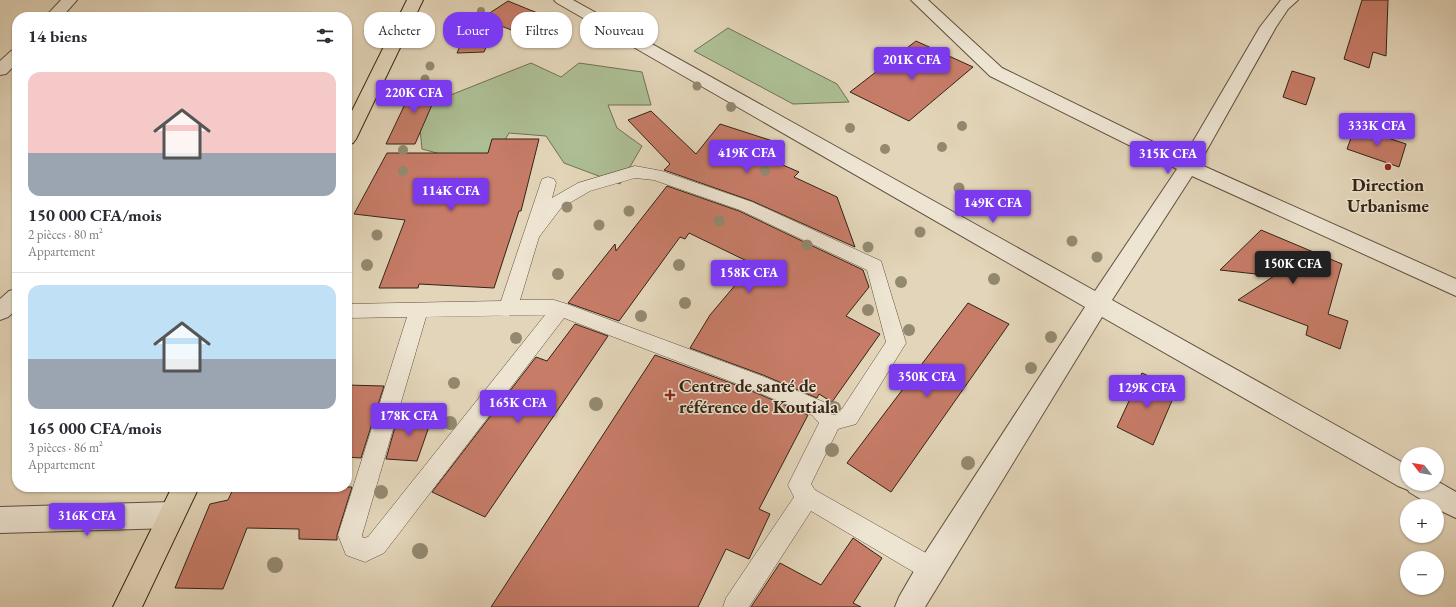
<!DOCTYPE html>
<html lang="fr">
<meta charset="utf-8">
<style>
body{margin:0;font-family:"EB Garamond",serif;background:#f7f7f7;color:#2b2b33;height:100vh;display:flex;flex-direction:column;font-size:15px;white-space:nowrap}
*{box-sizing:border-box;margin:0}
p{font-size:13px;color:#7c7c81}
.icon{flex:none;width:22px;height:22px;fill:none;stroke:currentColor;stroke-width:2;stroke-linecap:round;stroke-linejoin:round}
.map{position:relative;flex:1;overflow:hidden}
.details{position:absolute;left:12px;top:12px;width:340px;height:480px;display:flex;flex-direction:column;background:#fff;border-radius:16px;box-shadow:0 1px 3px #0004}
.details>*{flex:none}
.top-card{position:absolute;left:364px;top:12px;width:380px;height:36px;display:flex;gap:8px}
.needle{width:26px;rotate:301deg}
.buttons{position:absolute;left:1400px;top:447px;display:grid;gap:8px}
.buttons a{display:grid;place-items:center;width:44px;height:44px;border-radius:50%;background:#fff;box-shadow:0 1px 3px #0004;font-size:20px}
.price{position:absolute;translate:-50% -34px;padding:0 9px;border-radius:4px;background:#7c3aed;color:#fff;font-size:13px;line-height:26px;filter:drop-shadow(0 1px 2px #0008)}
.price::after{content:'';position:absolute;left:50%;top:24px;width:12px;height:9px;margin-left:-6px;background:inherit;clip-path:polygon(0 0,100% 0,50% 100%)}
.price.on{background:#222;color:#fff}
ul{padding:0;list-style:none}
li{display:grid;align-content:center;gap:8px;height:212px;padding:0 16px}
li+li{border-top:1px solid #e1e1e2}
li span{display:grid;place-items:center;height:124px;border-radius:12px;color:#555}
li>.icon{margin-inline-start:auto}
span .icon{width:72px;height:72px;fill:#fffc;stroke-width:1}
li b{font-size:17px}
h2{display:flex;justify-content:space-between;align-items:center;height:48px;padding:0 16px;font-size:17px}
.chip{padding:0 14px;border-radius:16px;background:#fff;box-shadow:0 1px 3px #0004;font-size:14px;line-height:36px}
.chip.on{background:#7c3aed;color:#fff}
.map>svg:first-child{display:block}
</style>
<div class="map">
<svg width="1456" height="607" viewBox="0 0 1456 607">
<rect width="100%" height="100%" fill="#e3d5b9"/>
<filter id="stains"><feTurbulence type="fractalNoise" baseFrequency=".005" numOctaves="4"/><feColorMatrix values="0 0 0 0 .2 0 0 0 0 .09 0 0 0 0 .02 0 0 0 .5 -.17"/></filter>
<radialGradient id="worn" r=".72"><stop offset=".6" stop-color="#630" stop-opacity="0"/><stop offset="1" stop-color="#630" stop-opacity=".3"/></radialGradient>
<!-- green -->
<g fill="#adbe94" stroke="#707154">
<path d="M728,28L837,84L849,102L793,104L694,51Z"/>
<path d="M531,63L561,77L579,63L642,72L651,105H608L617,128L642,146L620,184L564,163L546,136L509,133L497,154L459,159L422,149L418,108Z"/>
</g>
<!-- building -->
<g fill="#c77c68" stroke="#332415">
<path d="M1362,0H1388L1386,56L1373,52L1369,68L1344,59Z"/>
<path d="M508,1L540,14L514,31L496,24L484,52L457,53L471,21H488L482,18Z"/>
<path d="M916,41L973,67L909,121L850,92Z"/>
<path d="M1292,71L1315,78L1306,105L1283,97Z"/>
<path d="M415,83L441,84L415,144H386Z"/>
<path d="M651,111L696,154L720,124L785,145L767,158L799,172L794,177L837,197L855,247L752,201L664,170L670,164L628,120Z"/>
<path d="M1355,127L1406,144L1399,167L1347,149Z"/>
<path d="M492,139H539L521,211H519L494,288L419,284L418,288H379L405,220L354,214L387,153H488Z"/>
<path d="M667,186L739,211L863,270L869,287L846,316L880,334L832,402L819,394L817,398L763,375L690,348L710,315L753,264L689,233L685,239L680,237L619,321L568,303L615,244L616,251Z"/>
<path d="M1261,230L1342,264L1328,314L1348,321L1340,349L1306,335L1308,326L1238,300L1274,276L1220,270Z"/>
<path d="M968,303L1009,324L891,492L847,463Z"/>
<path d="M575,324L608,336L485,517L432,492L536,357L547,361Z"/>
<path d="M655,355L747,389L808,415L759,509L770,514L749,559L726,549L698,607H491Z"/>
<path d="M1142,373L1177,389L1153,445L1117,427Z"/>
<path d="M347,385L384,386L361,458L347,457Z"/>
<path d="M399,413L433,415L417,461L386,459Z"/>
<path d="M234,487H352L337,535V540L299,539V529L247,528L223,589L175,588L210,504L228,500Z"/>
<path d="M853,538L882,558L853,603L861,607H751L780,563L821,585Z"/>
</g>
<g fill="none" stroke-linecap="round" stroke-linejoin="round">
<!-- lane casing -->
<g stroke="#5f503e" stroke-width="1">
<path id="lane" d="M635,166L662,171L752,202L881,261L906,343L856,424L838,429L811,484L815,490L940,561L943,569L940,577L931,581L922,577L811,511L749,607H723L726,598L794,497L788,485L819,423L812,415L748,388L564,318L384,553L365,562L346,555L338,535L407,317L347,318V304L501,301L542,179L548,177L554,179L556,183L552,198L578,183ZM635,178L654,180L740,210L867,270L886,342L842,409L835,411L826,403L762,376L567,304L554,300H520L539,237L561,208L590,191ZM545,315L368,537L363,538L362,535L426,317Z"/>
</g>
<!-- street casing -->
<g stroke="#5f503e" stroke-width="2">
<g id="street">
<path d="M61,0H77L62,17H45Z"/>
<path d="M554,0H573L1095,291L1177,169L990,76L911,0H928L1002,68L1184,157L1260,27L1281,0H1298L1288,9L1276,27L1199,164L1456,279V296L1192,176L1112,300L1407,465V484H1437V481L1456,492V518L1437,509V506H1432L1409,492L1408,490L1398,486L1102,317L925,607H895L899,597L921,559L1085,307L557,3Z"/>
<path d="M17,49V63L6,74L0,75V61L11,51Z"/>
<path d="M17,289V309L8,317L0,320V299L9,291Z"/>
<path d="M172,502L181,506L185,515L181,524L172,528L0,533V507Z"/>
</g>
</g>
<!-- primary casing -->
<g stroke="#332415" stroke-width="2">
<g id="primary">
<path d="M407,0H423L356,139L353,143L347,145V121Z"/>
<path d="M172,487H199L142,607H113Z"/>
</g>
</g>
<!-- lane -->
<use href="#lane" fill="#ede4d2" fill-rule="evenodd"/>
<!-- street -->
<use href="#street" fill="#ede4d2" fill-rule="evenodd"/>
<!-- primary -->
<use href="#primary" fill="#e3d5b9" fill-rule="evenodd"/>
</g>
<!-- trees -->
<g fill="#938970">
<circle cx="481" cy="11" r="4"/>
<circle cx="544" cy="30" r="4.5"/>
<circle cx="430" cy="66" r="4.5"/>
<circle cx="425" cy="79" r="4.5"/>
<circle cx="697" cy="86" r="4.5"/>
<circle cx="731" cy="107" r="5"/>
<circle cx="962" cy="126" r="5"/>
<circle cx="850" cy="128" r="5"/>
<circle cx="942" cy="147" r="5"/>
<circle cx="885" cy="149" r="5"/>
<circle cx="403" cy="150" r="5"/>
<circle cx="403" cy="171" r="5"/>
<circle cx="765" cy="171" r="5"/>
<circle cx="959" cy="188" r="5.5"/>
<circle cx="567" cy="207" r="5.5"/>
<circle cx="629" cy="211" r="5.5"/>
<circle cx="719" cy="221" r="5.5"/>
<circle cx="599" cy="225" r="5.5"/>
<circle cx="920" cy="232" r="5.5"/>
<circle cx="377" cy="235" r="5.5"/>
<circle cx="1072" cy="241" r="5.5"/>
<circle cx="807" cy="245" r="5.5"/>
<circle cx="868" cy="247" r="5.5"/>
<circle cx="1097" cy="257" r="5.5"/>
<circle cx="367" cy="265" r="6"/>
<circle cx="679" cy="265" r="6"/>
<circle cx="732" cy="266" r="6"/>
<circle cx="558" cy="274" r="6"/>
<circle cx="994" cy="279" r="6"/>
<circle cx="901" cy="282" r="6"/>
<circle cx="685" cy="303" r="6"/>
<circle cx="868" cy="310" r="6"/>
<circle cx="641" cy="316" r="6"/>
<circle cx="909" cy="330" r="6"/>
<circle cx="1051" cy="337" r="6"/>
<circle cx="516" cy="338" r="6"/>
<circle cx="1031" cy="368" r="6"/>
<circle cx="454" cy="383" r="6"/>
<circle cx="596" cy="404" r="7"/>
<circle cx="834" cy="408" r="7"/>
<circle cx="450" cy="423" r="7"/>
<circle cx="832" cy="450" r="7"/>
<circle cx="968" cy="463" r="7"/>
<circle cx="381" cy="492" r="7"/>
<circle cx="420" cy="551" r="8"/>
<circle cx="275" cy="565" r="8"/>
</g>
<!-- markers -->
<g fill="#8f2418" stroke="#ede4d2" stroke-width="1.5">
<circle cx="1388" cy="167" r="4"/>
<path d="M668 389h4v4h4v4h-4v4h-4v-4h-4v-4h4z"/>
</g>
<g text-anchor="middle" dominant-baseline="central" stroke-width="3" stroke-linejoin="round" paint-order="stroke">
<!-- poi labels -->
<g font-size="18" font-weight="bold" fill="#332415" stroke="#ede4d2">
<text x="1388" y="184">Direction<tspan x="1388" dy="21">Urbanisme</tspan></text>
<text x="679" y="385" text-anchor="start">Centre de santé de<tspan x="679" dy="21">référence de Koutiala</tspan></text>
</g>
</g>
<rect width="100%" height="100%" filter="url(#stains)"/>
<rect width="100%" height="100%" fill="url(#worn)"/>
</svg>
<div class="buttons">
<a><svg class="needle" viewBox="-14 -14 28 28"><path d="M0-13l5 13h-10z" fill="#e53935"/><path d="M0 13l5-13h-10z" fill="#7c7c81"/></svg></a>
<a>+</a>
<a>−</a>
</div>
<b class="price" style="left:912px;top:81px">201K CFA</b>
<b class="price" style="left:414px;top:114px">220K CFA</b>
<b class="price" style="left:1377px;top:147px">333K CFA</b>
<b class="price" style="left:747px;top:174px">419K CFA</b>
<b class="price" style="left:1168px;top:175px">315K CFA</b>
<b class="price" style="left:451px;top:212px">114K CFA</b>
<b class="price" style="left:993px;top:224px">149K CFA</b>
<b class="price on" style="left:1293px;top:285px">150K CFA</b>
<b class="price" style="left:749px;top:294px">158K CFA</b>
<b class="price" style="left:927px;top:398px">350K CFA</b>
<b class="price" style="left:1147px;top:409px">129K CFA</b>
<b class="price" style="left:518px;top:424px">165K CFA</b>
<b class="price" style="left:409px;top:437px">178K CFA</b>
<b class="price" style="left:87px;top:537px">316K CFA</b>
<div class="top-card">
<a class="chip">Acheter</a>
<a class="chip on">Louer</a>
<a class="chip">Filtres</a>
<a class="chip">Nouveau</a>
</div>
<section class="details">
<h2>14 biens<svg class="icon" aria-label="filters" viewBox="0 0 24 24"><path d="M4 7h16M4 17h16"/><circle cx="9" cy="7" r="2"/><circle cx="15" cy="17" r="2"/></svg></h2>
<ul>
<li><span style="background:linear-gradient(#f6c9c9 65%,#9aa5b1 0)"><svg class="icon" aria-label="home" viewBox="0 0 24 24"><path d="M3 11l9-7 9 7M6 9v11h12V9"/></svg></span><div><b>150 000 CFA/mois</b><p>2 pièces · 80 m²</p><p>Appartement</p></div></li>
<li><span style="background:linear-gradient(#bfe0f5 60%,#9aa5b1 0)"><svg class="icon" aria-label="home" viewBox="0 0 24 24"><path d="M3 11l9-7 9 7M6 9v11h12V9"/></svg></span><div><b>165 000 CFA/mois</b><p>3 pièces · 86 m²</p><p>Appartement</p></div></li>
</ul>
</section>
</div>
